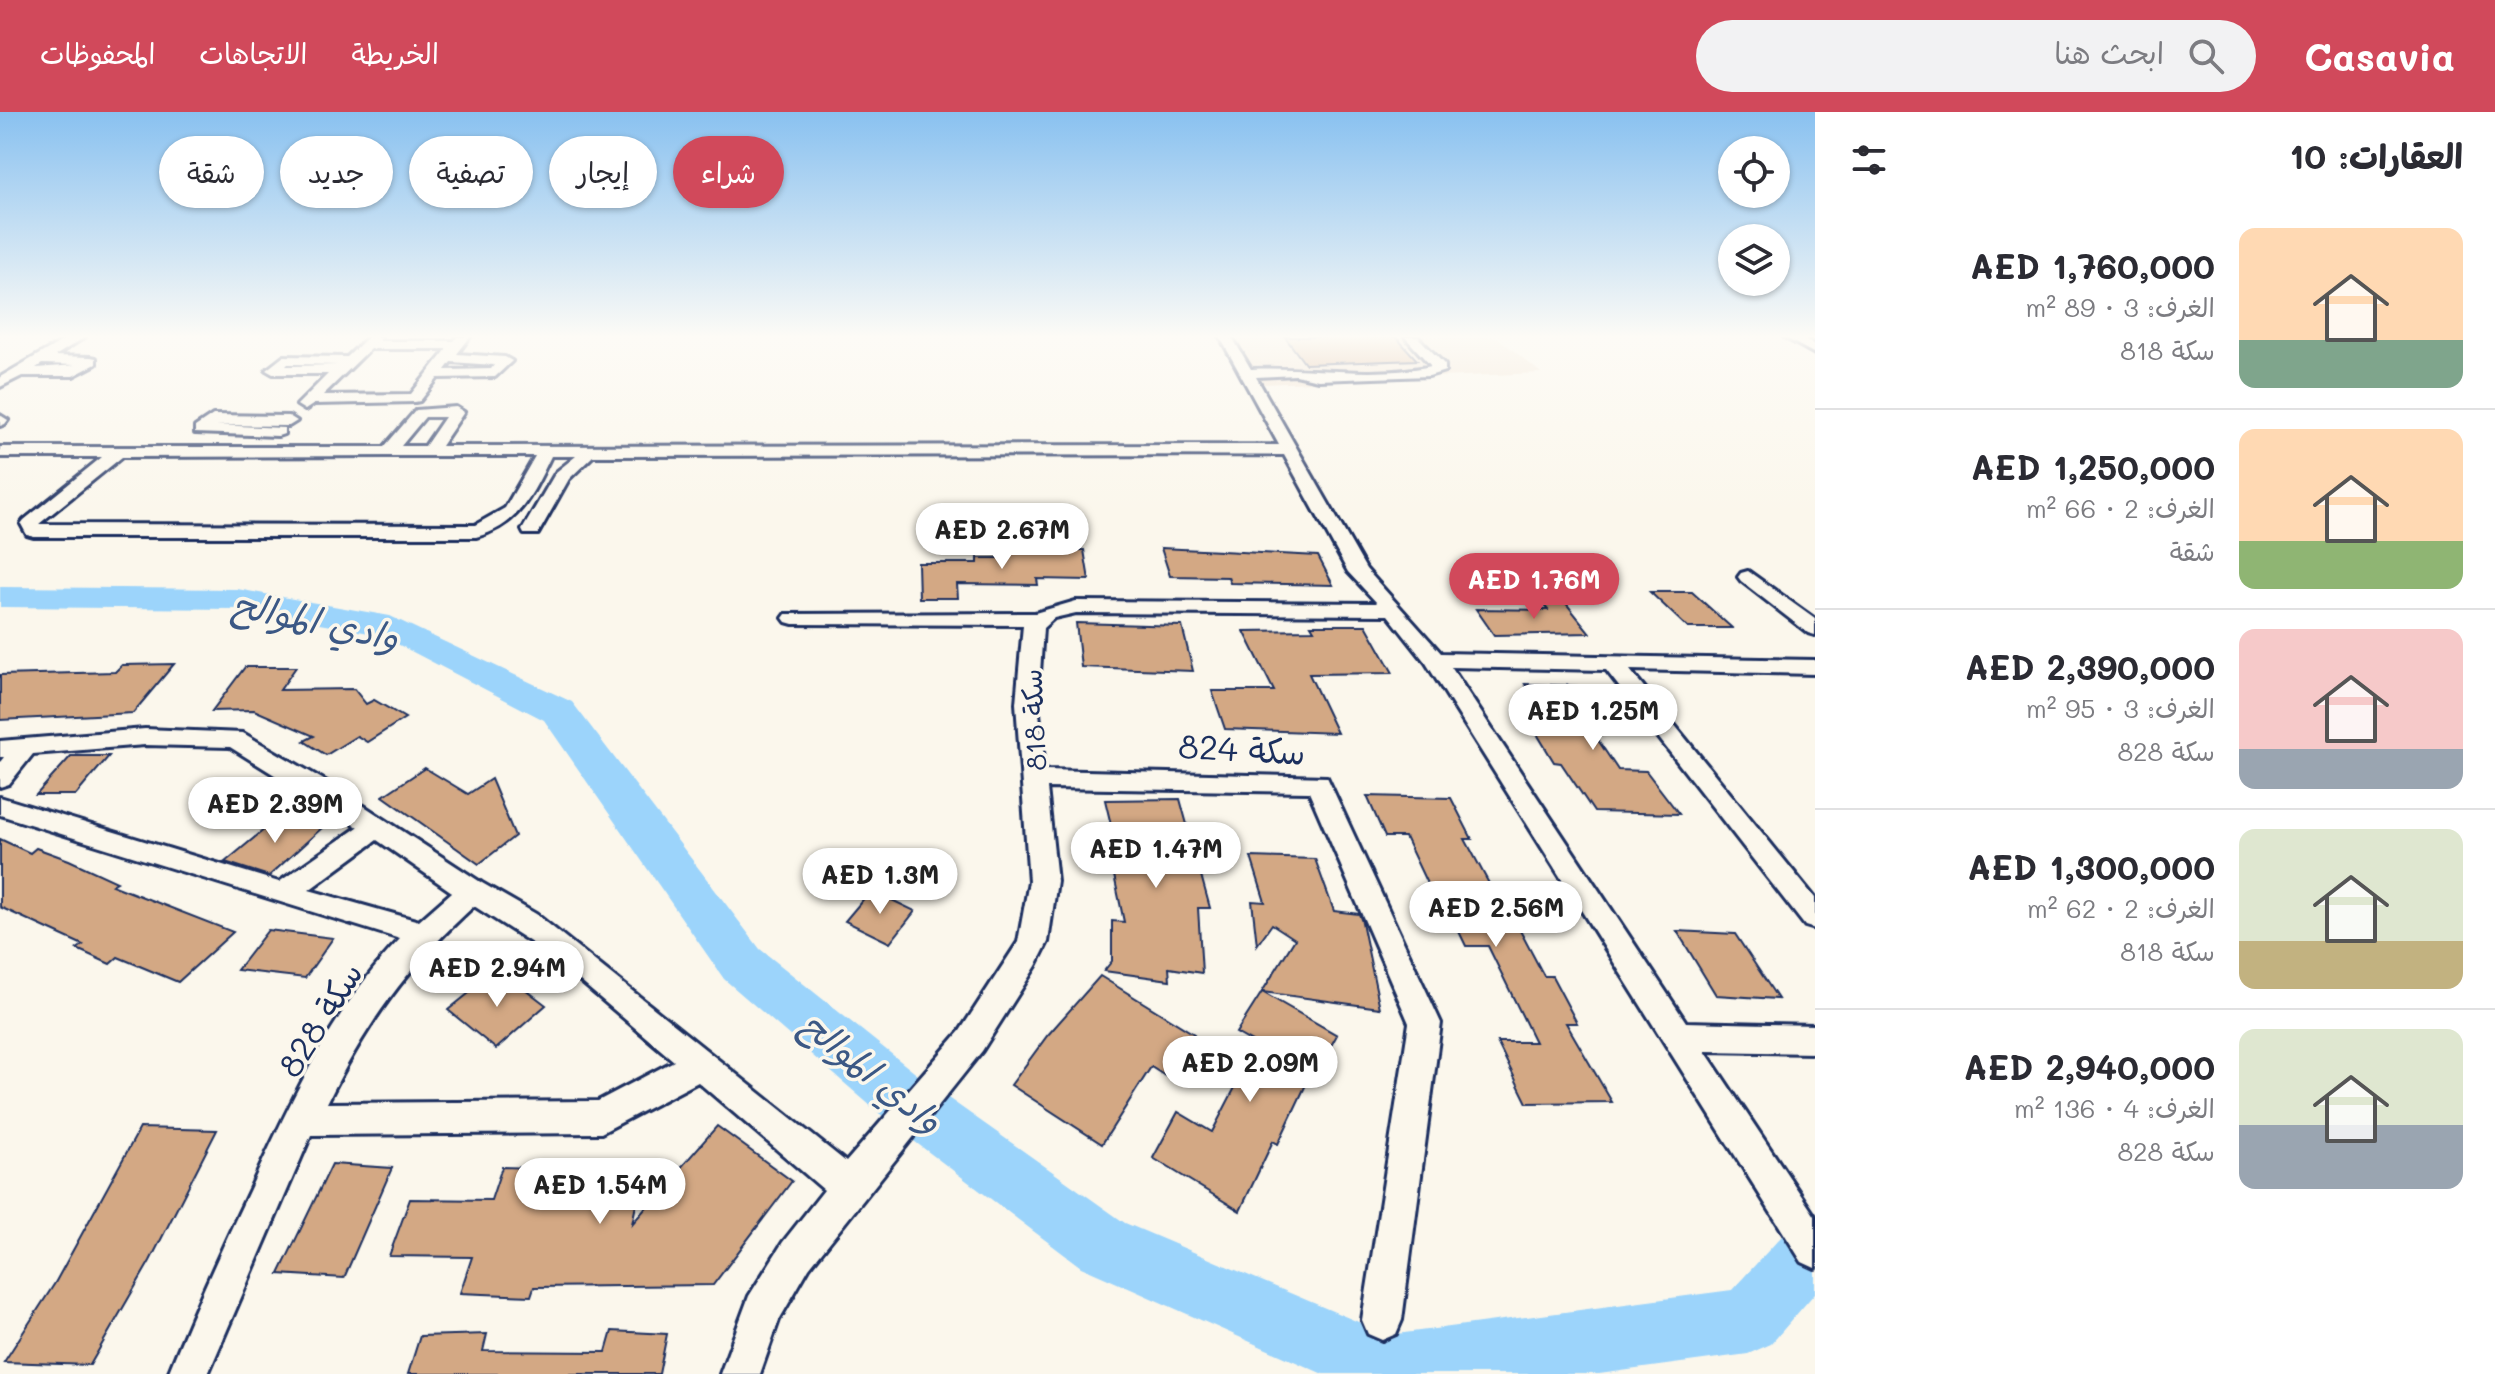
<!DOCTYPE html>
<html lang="ar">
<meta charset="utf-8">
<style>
body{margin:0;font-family:Mali,"Playpen Sans Arabic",sans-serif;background:#f2f2f3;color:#2b2b33;direction:rtl;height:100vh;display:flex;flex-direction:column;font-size:30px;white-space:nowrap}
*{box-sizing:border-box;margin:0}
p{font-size:26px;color:#7c7c81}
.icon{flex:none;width:44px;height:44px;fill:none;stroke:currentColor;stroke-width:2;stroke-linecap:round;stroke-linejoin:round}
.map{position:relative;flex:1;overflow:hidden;direction:ltr}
.side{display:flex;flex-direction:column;background:#fff;width:680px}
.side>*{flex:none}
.hud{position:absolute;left:24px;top:24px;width:760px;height:72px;direction:rtl;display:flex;gap:16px}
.tools{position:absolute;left:1718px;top:24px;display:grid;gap:16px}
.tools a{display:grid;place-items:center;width:72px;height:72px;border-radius:50%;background:#fff;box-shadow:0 2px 6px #0004;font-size:40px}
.price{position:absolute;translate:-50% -68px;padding:0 18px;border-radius:28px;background:#fff;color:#222;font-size:26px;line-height:52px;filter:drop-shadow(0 2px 4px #0008)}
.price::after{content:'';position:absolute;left:50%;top:48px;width:24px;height:18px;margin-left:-12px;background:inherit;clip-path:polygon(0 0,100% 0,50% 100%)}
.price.on{background:#d1495b;color:#fff}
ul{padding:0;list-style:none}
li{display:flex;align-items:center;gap:24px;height:200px;padding:0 32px}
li+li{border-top:2px solid #e1e1e2}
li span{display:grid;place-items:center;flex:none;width:224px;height:160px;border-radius:16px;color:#555}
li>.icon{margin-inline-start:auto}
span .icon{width:96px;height:96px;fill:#fffc;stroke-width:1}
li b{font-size:34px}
h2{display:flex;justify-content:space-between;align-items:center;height:96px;padding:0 32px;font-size:34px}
.tag{padding:0 28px;border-radius:36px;background:#fff;box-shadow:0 2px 6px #0004;font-size:28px;line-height:72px}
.tag.on{background:#d1495b;color:#fff}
header{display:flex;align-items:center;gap:48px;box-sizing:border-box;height:112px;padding:0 40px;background:#d1495b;color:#fff}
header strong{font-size:38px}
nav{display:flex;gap:44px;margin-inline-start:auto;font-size:28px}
.search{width:560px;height:72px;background:#f2f2f3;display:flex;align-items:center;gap:20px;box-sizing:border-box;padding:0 28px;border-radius:44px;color:#7c7c81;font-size:30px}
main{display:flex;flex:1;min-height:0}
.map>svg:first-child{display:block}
</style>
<header>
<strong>Casavia</strong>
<div class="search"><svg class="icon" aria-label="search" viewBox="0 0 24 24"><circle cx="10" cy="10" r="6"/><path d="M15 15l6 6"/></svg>ابحث هنا</div>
<nav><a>الخريطة</a><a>الاتجاهات</a><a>المحفوظات</a></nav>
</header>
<main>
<section class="side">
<h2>العقارات: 10<svg class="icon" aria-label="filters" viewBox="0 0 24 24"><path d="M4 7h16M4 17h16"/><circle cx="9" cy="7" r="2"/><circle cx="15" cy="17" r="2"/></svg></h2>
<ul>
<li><span style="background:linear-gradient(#ffd9b3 70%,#7fa58c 0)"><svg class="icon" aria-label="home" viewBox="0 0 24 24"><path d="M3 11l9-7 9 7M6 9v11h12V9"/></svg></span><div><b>AED 1,760,000</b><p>الغرف: 3 · 89 m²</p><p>سكة 818</p></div></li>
<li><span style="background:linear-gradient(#ffd9b3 70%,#8fb573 0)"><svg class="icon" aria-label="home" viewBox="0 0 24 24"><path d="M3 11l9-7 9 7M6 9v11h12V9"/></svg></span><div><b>AED 1,250,000</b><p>الغرف: 2 · 66 m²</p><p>شقة</p></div></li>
<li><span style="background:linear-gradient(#f6c9c9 75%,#9aa5b1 0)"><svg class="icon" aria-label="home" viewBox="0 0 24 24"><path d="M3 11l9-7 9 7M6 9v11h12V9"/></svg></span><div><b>AED 2,390,000</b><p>الغرف: 3 · 95 m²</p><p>سكة 828</p></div></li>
<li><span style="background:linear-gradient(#dfe7d0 70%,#c2b280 0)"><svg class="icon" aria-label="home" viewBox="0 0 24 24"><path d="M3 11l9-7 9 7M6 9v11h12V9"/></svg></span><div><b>AED 1,300,000</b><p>الغرف: 2 · 62 m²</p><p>سكة 818</p></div></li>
<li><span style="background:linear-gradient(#dfe7d0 60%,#9aa5b1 0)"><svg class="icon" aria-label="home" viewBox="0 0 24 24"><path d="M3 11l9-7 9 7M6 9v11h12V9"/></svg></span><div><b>AED 2,940,000</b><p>الغرف: 4 · 136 m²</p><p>سكة 828</p></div></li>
</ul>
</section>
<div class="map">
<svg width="1815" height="1262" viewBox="0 0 1815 1262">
<rect width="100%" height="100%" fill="#fbf7ec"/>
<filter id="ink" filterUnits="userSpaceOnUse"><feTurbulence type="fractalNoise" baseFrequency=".0125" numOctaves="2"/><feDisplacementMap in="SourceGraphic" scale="16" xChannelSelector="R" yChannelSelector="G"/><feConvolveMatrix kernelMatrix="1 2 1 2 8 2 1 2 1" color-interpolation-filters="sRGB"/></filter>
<g filter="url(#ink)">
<!-- built -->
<path fill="#efdfcd" d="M1234,225H1497L1541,261L1262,272Z"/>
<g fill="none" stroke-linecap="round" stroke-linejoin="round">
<!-- river -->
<path fill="#9cd4fb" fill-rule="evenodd" d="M0,475L237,477L390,504L572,590L760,837L934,976L1125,1111L1389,1223L1732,1178L1793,1112L1815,1103V1181L1771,1232L1748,1242L1599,1262H1323L1081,1155L894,1014L724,867L544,608L380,523L237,497L0,495Z"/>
</g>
<!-- building -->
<g fill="#d3a884" stroke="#1b2f5e" stroke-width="2">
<path d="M1285,225H1396L1417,248L1305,252Z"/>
<path d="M1161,436L1318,444L1333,473L1230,471L1228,465L1170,464Z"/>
<path d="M1000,438H1084L1089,468L1037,467L1038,473L957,472L958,486H919L918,451H978V446H1001Z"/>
<path d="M1650,480H1692L1732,516H1688Z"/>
<path d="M1541,490H1565L1590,521L1494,523L1476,497L1548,498Z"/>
<path d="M1076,511L1182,514L1193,559L1081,555Z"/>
<path d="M1311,513H1366L1393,561L1309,562L1337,621L1225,617L1212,579H1274L1244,519L1314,518Z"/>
<path d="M174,552L133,601L0,608V563L115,560L122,553Z"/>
<path d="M245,555H296L280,578L354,577L366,592L374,588L405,606L367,630L357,624L326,643L304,629L314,624L254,598L212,599Z"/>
<path d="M1525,572L1579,574L1590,589L1608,590L1632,624L1594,622L1618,658L1646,659L1679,702L1594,700L1561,651L1554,650L1528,607L1547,608Z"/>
<path d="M71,644H109L76,683H36Z"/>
<path d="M425,656L468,682L491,667L515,724L479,752L383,684Z"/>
<path d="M1367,684L1451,686L1472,727H1465L1500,792H1506L1544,864H1552L1577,911H1566L1612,990L1527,991L1497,930H1535L1488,834H1466L1438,776H1429L1405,725H1385Z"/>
<path d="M1180,687L1210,796H1198L1202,861L1169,856L1170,868L1104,859L1112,849V809L1124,810L1112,754H1121L1105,688Z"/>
<path d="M283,702L323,715L269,764L225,750Z"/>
<path d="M0,727L30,741L36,736L69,748L117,770L112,773L233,820L178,870L118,845L110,852L77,837L83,833L0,795Z"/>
<path d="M1251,745L1315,747L1334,799L1359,802L1362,810L1380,896L1262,880L1295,827L1272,812L1257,833L1252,789L1265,790Z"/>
<path d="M871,778L915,799L890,831L845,809Z"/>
<path d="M268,818L333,826L305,866L237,858Z"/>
<path d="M1677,819L1735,822L1778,887L1716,883Z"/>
<path d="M499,857L546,893L496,937L448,898Z"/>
<path d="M1100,864L1194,922L1165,964L1151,955L1102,1032L1011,973L1047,924Z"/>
<path d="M1262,880L1337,923L1313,966L1310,964L1278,1032L1273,1029L1240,1099L1153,1046L1178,1000L1212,1020L1257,933L1236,921Z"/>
<path d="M717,1014L792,1069L713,1173L534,1175L531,1184L460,1181L472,1145L389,1144L410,1087L491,1088L502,1055L568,1057L564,1068L641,1069L632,1112Z"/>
<path d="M140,1016L217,1018L150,1149L90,1253L4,1250L55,1171Z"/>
<path d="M332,1052L392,1056L344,1166L279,1162Z"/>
<path d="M612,1219L667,1222L659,1262H408L420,1224L487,1222L483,1239L606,1240Z"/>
</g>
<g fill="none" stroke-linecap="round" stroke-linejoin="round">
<!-- minor casing -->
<g stroke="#1b2f5e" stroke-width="6">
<g id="minor">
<path d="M69,225H85L55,244L91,245L96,246V252L73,264H22L0,275V265ZM42,252L75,253L36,256Z"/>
<path d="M368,225H381L379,229H454L457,225H470L457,242L505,245L512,249L495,265L438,266L420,289L415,290L314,292L305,298L297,293L328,262H273L266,258L284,244L347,245ZM370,237H447L411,282L323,283ZM451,250L494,253L491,257L445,258ZM288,252L338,253L286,254Z"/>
<path d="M1220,225H1232L1251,257C1308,254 1375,267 1431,254L1405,225H1418L1445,253V259L1429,264L1318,268L1296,263L1256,265L1366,457L1441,541L1815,548V562L1630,558L1815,786V817L1805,814L1606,558L1451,555L1686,910L1815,913V941L1705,939L1815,1104V1156L1802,1150L1426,551L1388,503L1076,501L1054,506L1043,516L1038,591L1045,658L1327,665L1441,911L1402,1208L1396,1222L1382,1228L1368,1222L1362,1208L1409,911L1309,680L1047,676L1057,769L1048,830L1036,854L982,939L809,1156L779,1208L760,1262H720L749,1184L783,1130L824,1078L698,970L601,1021L311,1023L208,1262H168C193,1200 221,1138 250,1077C290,991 333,896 400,827L0,703V685L279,770L358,715L230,635L145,633L33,642L9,672L0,675V650L4,645H0V629L145,617L243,621L329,671L482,771L536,802L846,1050L960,919L1018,830L1029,769L1016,591L1023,513L793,512L786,510L783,506L786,502L1035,501L1076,489L1377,491L1348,460L1284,343L593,344L569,367L538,422H524L522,418L556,360L576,344H551C533,381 519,414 476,425H34L27,423L21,412L24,408L102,345H0V335H384L416,298L456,295L464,300L441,334L1279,333ZM425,305H445L425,334H401ZM390,344H535L505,396L475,413L39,412L122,345ZM377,728L452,780L419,809L309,778ZM474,794L546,840L674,949L598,989L327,991C368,909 407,855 474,794Z"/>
<path d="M1784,225H1800L1815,233V242Z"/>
<path d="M0,303L8,308L5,312L0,314Z"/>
<path d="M213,303L289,304L297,309L289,314L216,313L284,316V322L278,324L195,321V315Z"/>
<path d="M1748,459L1815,507V523L1808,521L1741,469L1738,465L1741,461Z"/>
</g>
</g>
<!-- minor -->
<use href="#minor" fill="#fbf7ec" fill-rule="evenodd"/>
</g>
</g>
<!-- sky -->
<linearGradient id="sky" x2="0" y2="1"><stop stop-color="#89c1f0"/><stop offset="0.56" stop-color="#fdfbf6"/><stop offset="1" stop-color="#fdfbf6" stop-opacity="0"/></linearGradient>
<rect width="1815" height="401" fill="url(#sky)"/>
<g text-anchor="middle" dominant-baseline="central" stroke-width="7" stroke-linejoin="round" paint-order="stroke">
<!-- street labels -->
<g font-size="28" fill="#1b2f5e" stroke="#fbf7ec">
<text transform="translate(1033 608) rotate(-93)">سكة 818</text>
</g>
<!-- near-street labels -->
<g font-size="34" fill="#1b2f5e" stroke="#fbf7ec">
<text transform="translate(1242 636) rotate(3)">سكة 824</text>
<text transform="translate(319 907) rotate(-58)">سكة 828</text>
</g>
<!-- near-water labels -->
<g font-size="36" font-style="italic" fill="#3b5885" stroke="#fbf7ec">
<text transform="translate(316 507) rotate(12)">وادي الموالح</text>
<text transform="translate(873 959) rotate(39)">وادي الموالح</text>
</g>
</g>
</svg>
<div class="tools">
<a><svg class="icon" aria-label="locate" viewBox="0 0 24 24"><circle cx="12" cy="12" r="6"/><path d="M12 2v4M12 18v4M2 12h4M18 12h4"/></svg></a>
<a><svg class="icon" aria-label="layers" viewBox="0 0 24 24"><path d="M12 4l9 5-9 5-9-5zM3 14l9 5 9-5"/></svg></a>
</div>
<b class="price" style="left:1002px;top:459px">AED 2.67M</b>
<b class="price on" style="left:1534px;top:509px">AED 1.76M</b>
<b class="price" style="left:1593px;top:640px">AED 1.25M</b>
<b class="price" style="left:275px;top:733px">AED 2.39M</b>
<b class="price" style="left:1156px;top:778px">AED 1.47M</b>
<b class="price" style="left:880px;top:804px">AED 1.3M</b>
<b class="price" style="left:1496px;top:837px">AED 2.56M</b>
<b class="price" style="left:497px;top:897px">AED 2.94M</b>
<b class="price" style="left:1250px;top:992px">AED 2.09M</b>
<b class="price" style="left:600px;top:1114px">AED 1.54M</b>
<div class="hud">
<a class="tag on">شراء</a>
<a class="tag">إيجار</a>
<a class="tag">تصفية</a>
<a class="tag">جديد</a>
<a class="tag">شقة</a>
</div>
</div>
</main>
